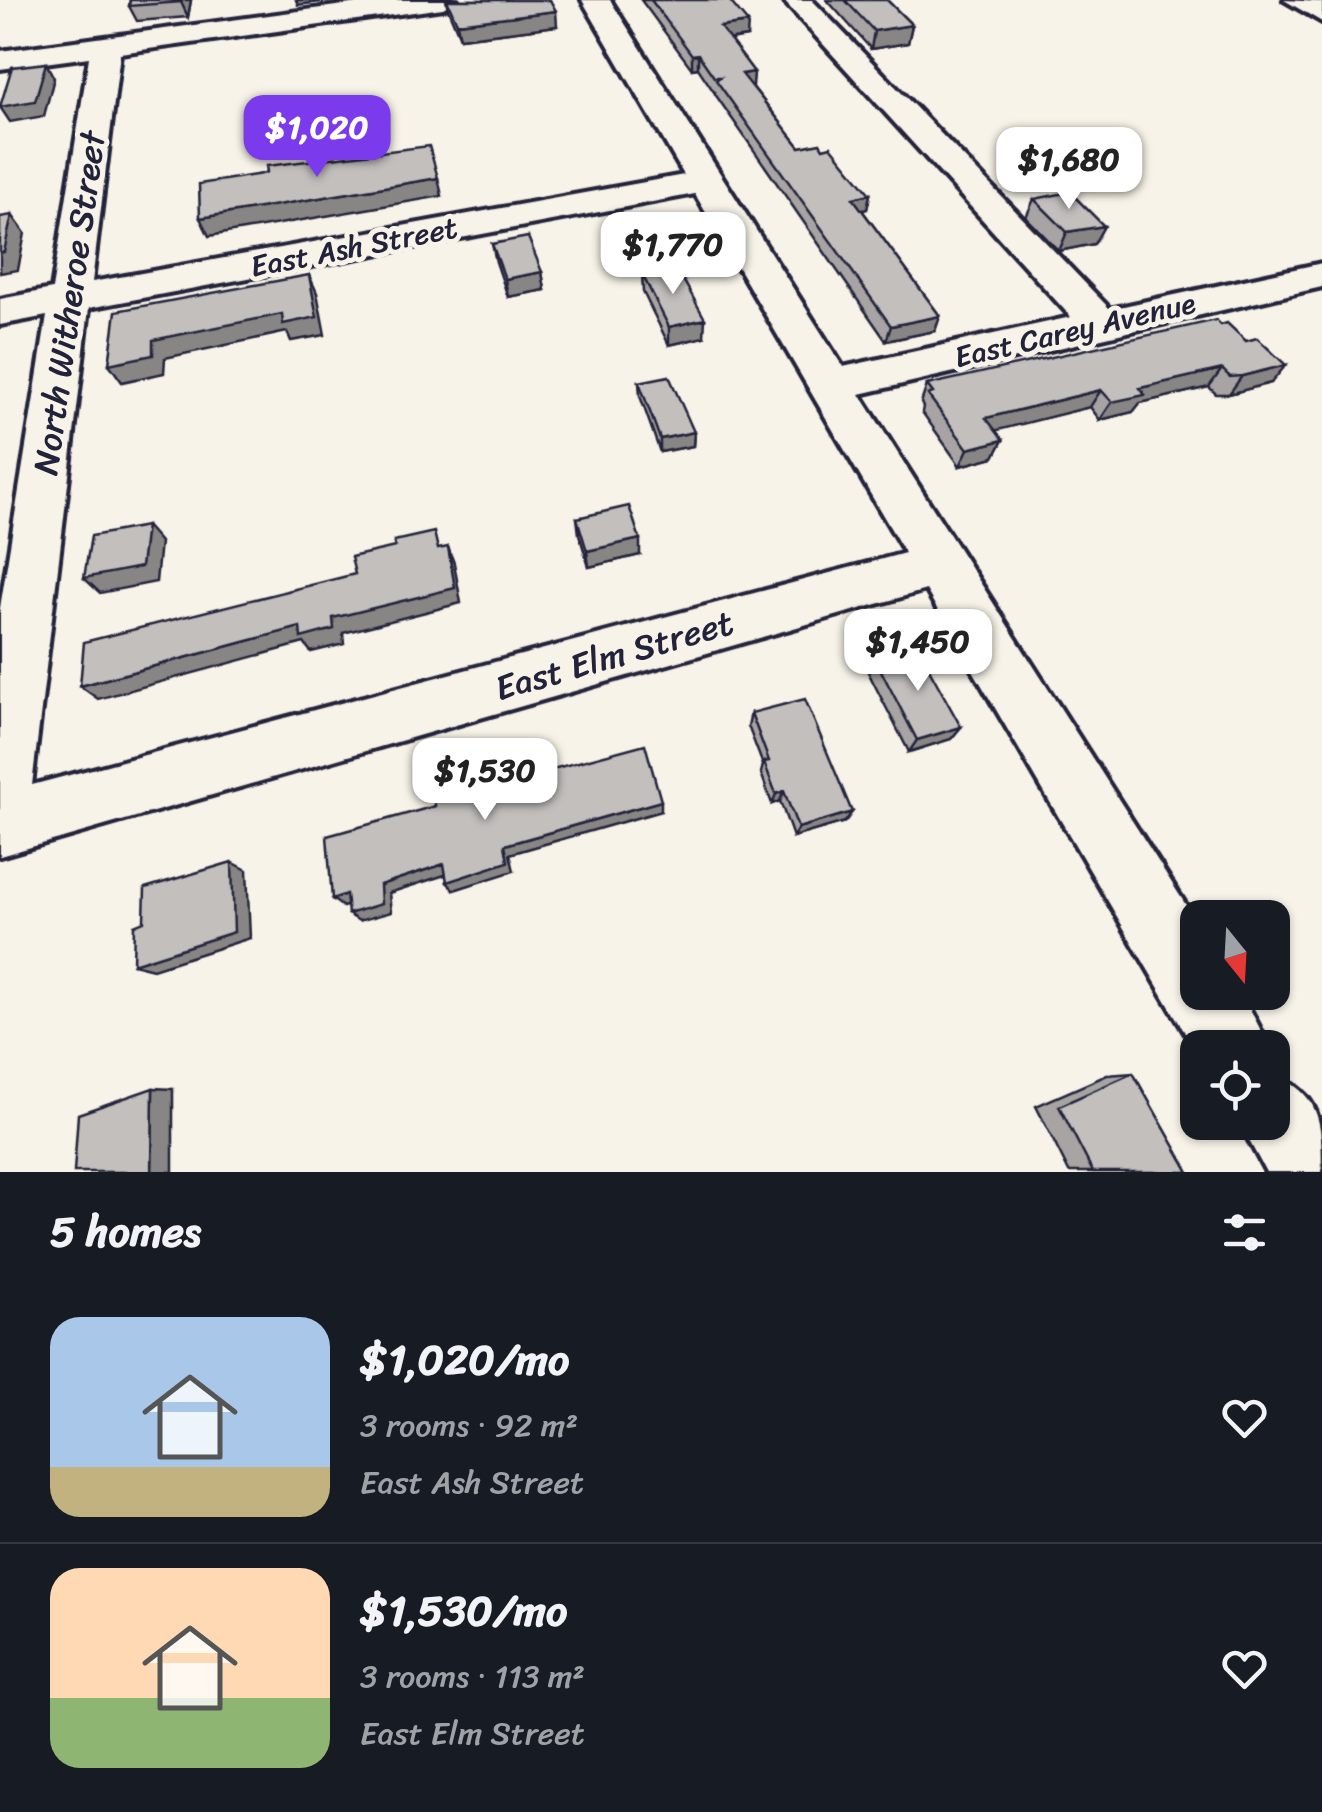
<!DOCTYPE html>
<meta charset="utf-8">
<style>
body{margin:0;font-family:Sriracha,sans-serif;background:#20242c;color:#f1f3f6;height:100vh;display:flex;flex-direction:column;font-size:38px;white-space:nowrap}
*{box-sizing:border-box;margin:0}
p{font-size:32px;color:#9ea1a6}
.icon{flex:none;width:55px;height:55px;fill:none;stroke:currentColor;stroke-width:2;stroke-linecap:round;stroke-linejoin:round}
.map{position:relative;height:1172px;overflow:hidden}
.panel{display:flex;flex-direction:column;background:#171b24;flex:1}
.panel>*{flex:none}
.needle{width:65px;rotate:162deg}
.fabs{position:absolute;left:1180px;top:900px;display:grid;gap:20px}
.fabs a{display:grid;place-items:center;width:110px;height:110px;border-radius:20px;background:#171b24;box-shadow:0 2px 8px #0004;font-size:50px}
.price{position:absolute;translate:-50% -85px;padding:0 22px;border-radius:20px;background:#fff;color:#222;font-size:32px;line-height:65px;filter:drop-shadow(0 2px 5px #0008)}
.price::after{content:'';position:absolute;left:50%;top:60px;width:30px;height:22px;margin-left:-15px;background:inherit;clip-path:polygon(0 0,100% 0,50% 100%)}
.price.current{background:#7c3aed;color:#fff}
ul{padding:0;list-style:none}
li{display:flex;align-items:center;gap:30px;height:250px;padding:0 50px}
li+li{border-top:2px solid #363941}
li span{display:grid;place-items:center;flex:none;width:280px;height:200px;border-radius:30px;color:#555}
li>.icon{margin-inline-start:auto}
span .icon{width:120px;height:120px;fill:#fffc;stroke-width:1}
li b{font-size:42px}
h2{display:flex;justify-content:space-between;align-items:center;height:120px;padding:0 50px;font-size:42px}
.map>svg:first-child{display:block}
</style>
<div class="map">
<svg width="1322" height="1172" viewBox="0 0 1322 1172">
<rect width="100%" height="100%" fill="#f7f3e8"/>
<filter id="ink" filterUnits="userSpaceOnUse"><feTurbulence type="fractalNoise" baseFrequency=".01" numOctaves="2"/><feDisplacementMap in="SourceGraphic" scale="20" xChannelSelector="R" yChannelSelector="G"/><feConvolveMatrix kernelMatrix="1 2 1 2 8 2 1 2 1" color-interpolation-filters="sRGB"/></filter>
<g filter="url(#ink)">
<g fill="none" stroke-linecap="round" stroke-linejoin="round">
<!-- minor casing -->
<g stroke="#22223b" stroke-width="8">
<g id="minor">
<path d="M381,0H457L443,8L120,53L92,282L684,175L582,0H610L843,367L1071,317L783,0H812L1110,309L1322,263V287L860,394L1198,924V992H1241L1270,1048H1198V1055L926,590L0,856V608L47,316L0,325V299L52,289L89,57L0,69V51ZM695,194L905,553L32,785L89,308Z"/>
<path d="M1284,0L1322,2V22Z"/>
<path d="M1272,1074C1322,1094 1322,1123 1322,1172H1266L1239,1122H1272Z"/>
</g>
</g>
<!-- minor -->
<use href="#minor" fill="#f7f3e8" fill-rule="evenodd"/>
</g>
<!-- wall -->
<g fill="#a7a4a3" stroke="#22223b" stroke-width="2.5">
<path d="M130,0H191L188,17L137,21L129,6Z"/>
<path d="M446,0H550L557,26L460,38L448,9Z"/>
<path d="M641,0H729L747,37L730,40L754,72L752,86L800,147L870,194L867,209L862,210L940,316L935,331L886,341L715,94V92H714L698,68L692,69Z"/>
<path d="M827,0H887L912,25L908,43L871,49Z"/>
<path d="M1034,199L1104,226L1094,244L1059,251L1026,217Z"/>
<path d="M492,244L542,272L545,290L508,297L496,262Z"/>
<path d="M642,274L704,337L669,345L643,292Z"/>
<path d="M1221,325L1246,341L1271,383L1229,394H1216L1209,387L1140,403L1133,412L1100,420L1090,407L995,430L1003,440L994,457L960,466L922,412L923,407L921,403L927,385Z"/>
<path d="M639,382L694,432L693,446L660,452L640,396Z"/>
<path d="M577,518L640,555L589,567L579,534Z"/>
<path d="M875,659L961,727L951,739L909,752L868,672Z"/>
<path d="M751,713L852,812L845,822L793,837L780,801L772,804L761,773L763,765L748,726Z"/>
<path d="M1133,1073L1189,1172H1069L1036,1106L1107,1075Z"/>
</g>
<!-- shaded-wall -->
<g fill="#888684" stroke="#22223b" stroke-width="2.5">
<path d="M182,0H191L188,17L181,2Z"/>
<path d="M296,0H336L298,5Z"/>
<path d="M556,11L557,26L460,38L457,23Z"/>
<path d="M748,23L747,37L719,41L720,27Z"/>
<path d="M912,25L908,43L871,49L874,31Z"/>
<path d="M698,54V68L692,69V55Z"/>
<path d="M46,63L54,78L44,116L10,122L0,107Z"/>
<path d="M754,72L753,86L741,88L742,74Z"/>
<path d="M438,178L442,196L209,236L200,218Z"/>
<path d="M870,194L867,209L850,213L853,198Z"/>
<path d="M12,215L25,233L18,270L0,273V253Z"/>
<path d="M1104,226L1094,244L1059,251L1067,232Z"/>
<path d="M542,272L545,290L508,297L505,279Z"/>
<path d="M309,275L317,293L325,335L291,341L287,332L165,358L164,373L122,382L109,364L153,340Z"/>
<path d="M940,316L935,331L886,341L891,326Z"/>
<path d="M705,319L704,337L669,345V327Z"/>
<path d="M1286,365L1271,383L1229,394L1242,376Z"/>
<path d="M1222,369L1209,387L1140,403L1133,412L1100,420L1112,402L1140,388Z"/>
<path d="M1101,390L1090,407L978,435L986,418Z"/>
<path d="M694,432L693,446L660,452V439Z"/>
<path d="M1003,440L994,457L960,466L968,449Z"/>
<path d="M146,526L160,542L156,582L100,593L84,578Z"/>
<path d="M640,539V555L589,567L587,551Z"/>
<path d="M448,547L454,563L461,603L343,633L344,644L311,652L304,643L98,699L80,686L333,618Z"/>
<path d="M961,727L951,739L909,752L917,740Z"/>
<path d="M784,791L780,801L772,804L776,794Z"/>
<path d="M661,801V811L510,854L514,871L454,890L447,882L505,845Z"/>
<path d="M852,812L845,822L793,837L798,828Z"/>
<path d="M232,862L247,870L250,938L153,969L133,964Z"/>
<path d="M444,864L451,873L389,893L391,912L359,921L348,914L380,885Z"/>
<path d="M346,894L357,902L343,907L332,899Z"/>
<path d="M153,1088L173,1089V1172H152Z"/>
</g>
<!-- building -->
<g fill="#c2bfbd" stroke="#22223b" stroke-width="2.5">
<path d="M130,0H182L181,2L129,6Z"/>
<path d="M447,0H550L556,11L457,23Z"/>
<path d="M651,0H729L748,23L720,27L754,72L742,74L800,147L820,143L823,148L831,146L870,194L853,198L940,316L891,326L716,80L720,77H714L698,54L692,55Z"/>
<path d="M845,0H887L912,25L874,31Z"/>
<path d="M46,63L35,101L0,107L12,67Z"/>
<path d="M429,146L438,178L200,218L199,184L262,174L267,172L266,166Z"/>
<path d="M1070,192L1104,226L1067,232L1034,199Z"/>
<path d="M12,215L4,252L0,253V217Z"/>
<path d="M528,237L542,272L505,279L492,244Z"/>
<path d="M676,267L705,319L669,327L642,274Z"/>
<path d="M309,275L317,317L283,324L282,314L153,340V355L109,364L116,311Z"/>
<path d="M1216,320L1221,325L1227,323L1246,341L1257,338L1286,365L1242,376L1230,377L1222,369L1140,388L1145,395L1112,402L1101,390L986,418L1003,440L968,449L928,395L933,393L927,385Z"/>
<path d="M669,376L694,432L660,439L639,382Z"/>
<path d="M629,506L640,539L587,551L577,518Z"/>
<path d="M146,526L141,567L84,578L91,536Z"/>
<path d="M434,532L438,549L448,547L455,588L333,618L334,629L301,638L300,627L80,686L84,642L355,574L351,557L395,547L394,541Z"/>
<path d="M917,647L961,727L917,740L875,659Z"/>
<path d="M805,699L852,812L798,828L784,791L776,794L764,762L769,761L751,713Z"/>
<path d="M645,744L661,801L505,845L508,862L447,882L444,864L380,885L381,904L348,914L346,894L332,899L327,836L435,806L433,791L492,775L493,785Z"/>
<path d="M232,862L234,932L133,964L134,925L144,921L145,888Z"/>
<path d="M1133,1073L1189,1172H1093L1059,1106Z"/>
<path d="M153,1088L152,1172H74L78,1114Z"/>
</g>
</g>
<g text-anchor="middle" dominant-baseline="central" stroke-width="10" stroke-linejoin="round" paint-order="stroke">
<!-- far-street labels -->
<g font-size="30" fill="#22223b" stroke="#f7f3e8">
<text transform="translate(354 247) rotate(-11)">East Ash Street</text>
<text transform="translate(1075 330) rotate(-13)">East Carey Avenue</text>
</g>
<!-- street labels -->
<g font-size="35" fill="#22223b" stroke="#f7f3e8">
<text transform="translate(69 303) rotate(-82)">North Witheroe Street</text>
<text transform="translate(614 655) rotate(-16)">East Elm Street</text>
</g>
</g>
</svg>
<div class="fabs">
<a><svg class="needle" viewBox="-14 -14 28 28"><path d="M0-13l5 13h-10z" fill="#e53935"/><path d="M0 13l5-13h-10z" fill="#9ea1a6"/></svg></a>
<a><svg class="icon" aria-label="locate" viewBox="0 0 24 24"><circle cx="12" cy="12" r="6"/><path d="M12 2v4M12 18v4M2 12h4M18 12h4"/></svg></a>
</div>
<b class="price current" style="left:317px;top:180px">$1,020</b>
<b class="price" style="left:1069px;top:212px">$1,680</b>
<b class="price" style="left:673px;top:297px">$1,770</b>
<b class="price" style="left:918px;top:694px">$1,450</b>
<b class="price" style="left:485px;top:823px">$1,530</b>
</div>
<section class="panel">
<h2>5 homes<svg class="icon" aria-label="filters" viewBox="0 0 24 24"><path d="M4 7h16M4 17h16"/><circle cx="9" cy="7" r="2"/><circle cx="15" cy="17" r="2"/></svg></h2>
<ul>
<li><span style="background:linear-gradient(#a9c7e8 75%,#c2b280 0)"><svg class="icon" aria-label="home" viewBox="0 0 24 24"><path d="M3 11l9-7 9 7M6 9v11h12V9"/></svg></span><div><b>$1,020/mo</b><p>3 rooms · 92 m²</p><p>East Ash Street</p></div><svg class="icon" aria-label="heart" viewBox="0 0 24 24"><path d="M12 20l-8-8c-3-5 5-10 8-4 3-6 11-1 8 4z"/></svg></li>
<li><span style="background:linear-gradient(#ffd9b3 65%,#8fb573 0)"><svg class="icon" aria-label="home" viewBox="0 0 24 24"><path d="M3 11l9-7 9 7M6 9v11h12V9"/></svg></span><div><b>$1,530/mo</b><p>3 rooms · 113 m²</p><p>East Elm Street</p></div><svg class="icon" aria-label="heart" viewBox="0 0 24 24"><path d="M12 20l-8-8c-3-5 5-10 8-4 3-6 11-1 8 4z"/></svg></li>
</ul>
</section>
